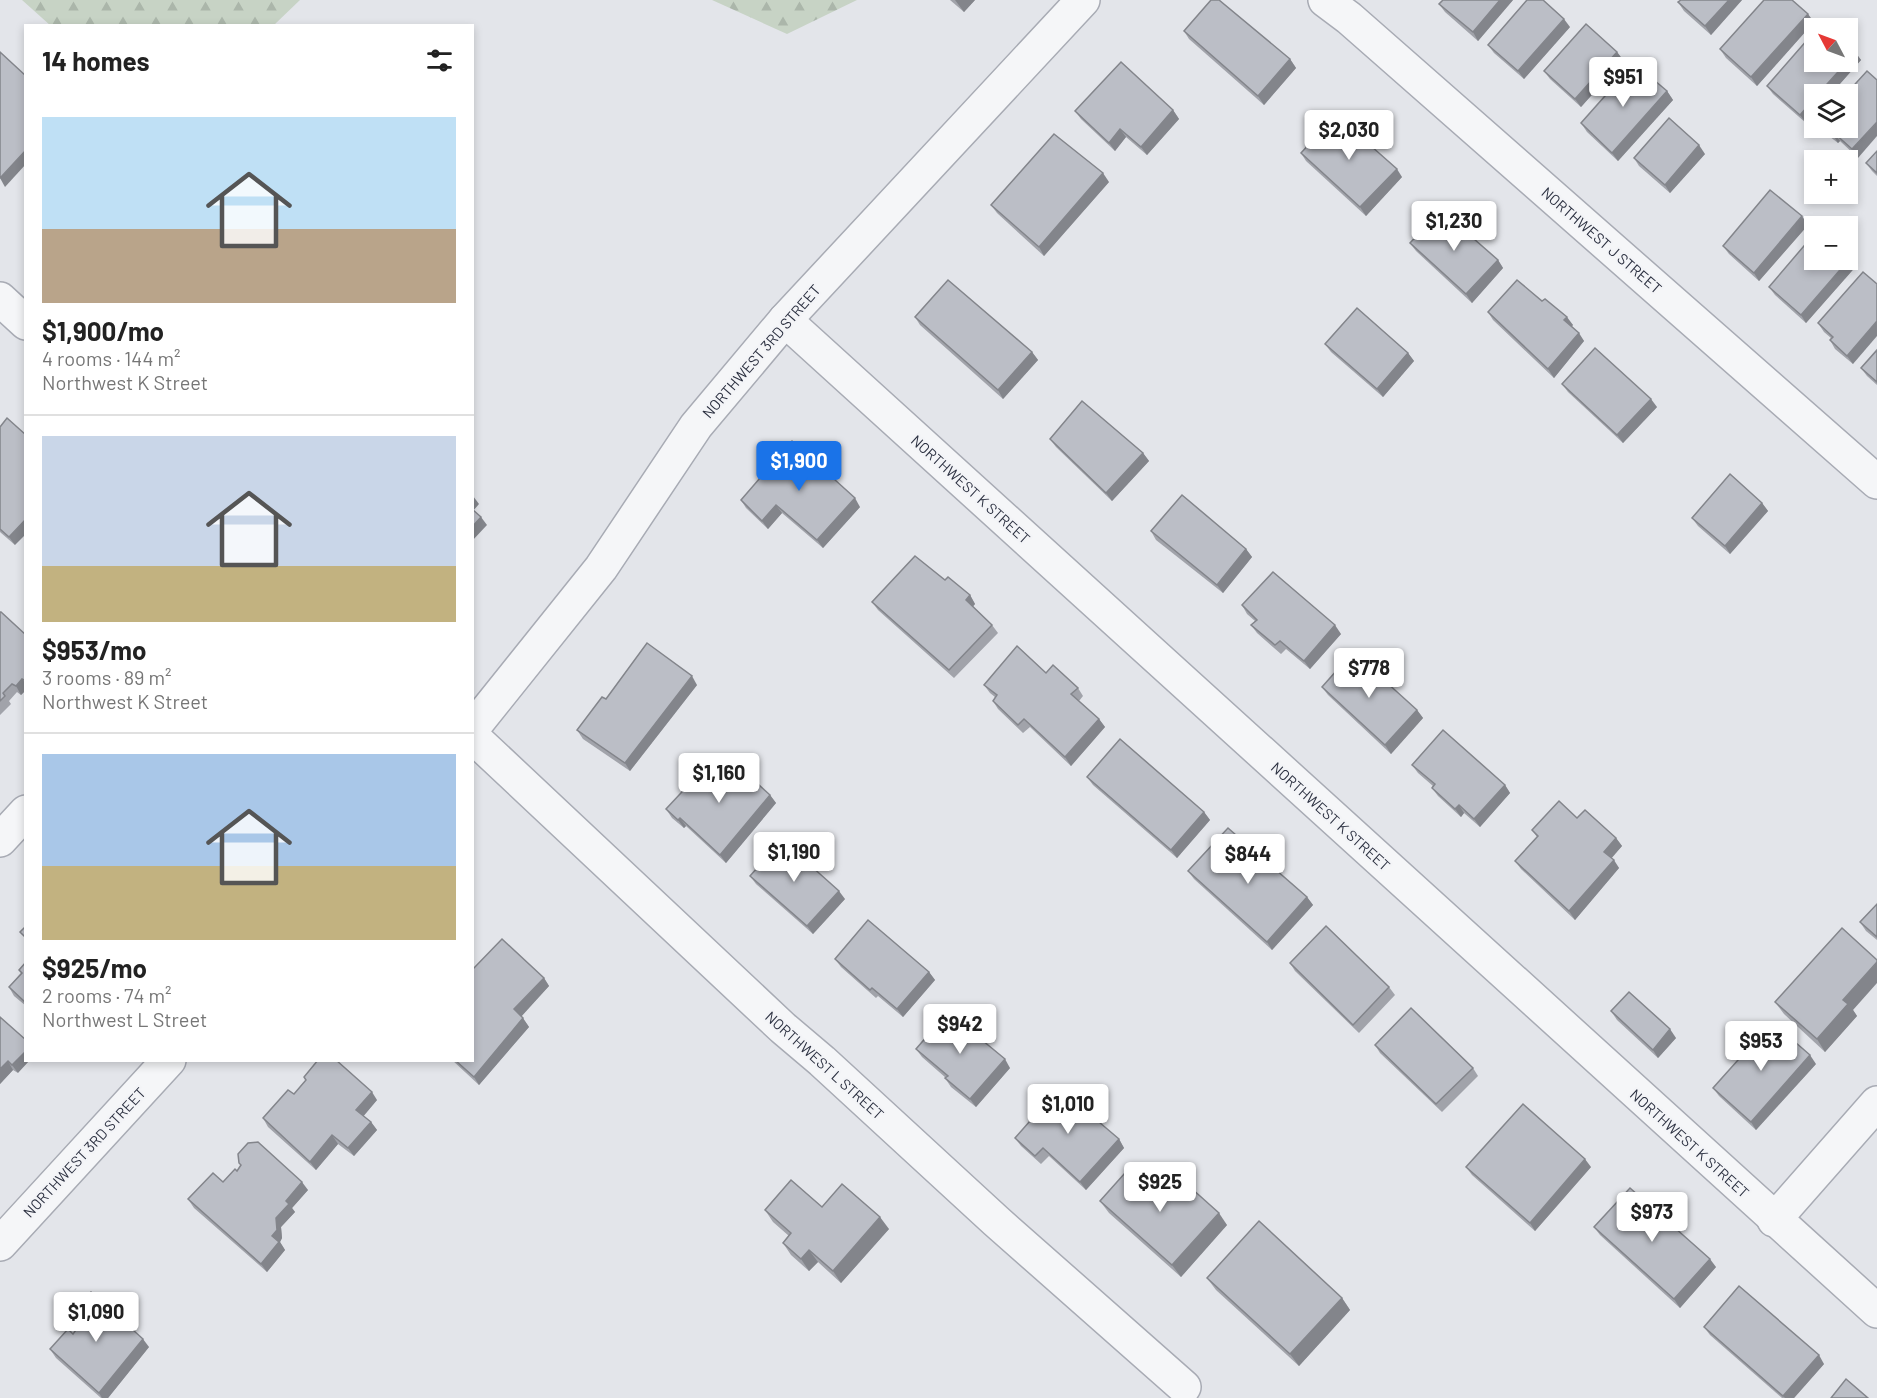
<!DOCTYPE html>
<meta charset="utf-8">
<style>
body{margin:0;font-family:Barlow,sans-serif;background:#f2f2f2;color:#222;height:100vh;display:flex;flex-direction:column;font-size:22px;white-space:nowrap}
*{box-sizing:border-box;margin:0}
p{font-size:20px;color:#767676}
.icon{flex:none;width:33px;height:33px;fill:none;stroke:currentColor;stroke-width:2;stroke-linecap:round;stroke-linejoin:round}
.map{position:relative;flex:1;overflow:hidden}
.panel{position:absolute;left:24px;top:24px;width:450px;height:1038px;display:flex;flex-direction:column;background:#fff;border-radius:0px;box-shadow:0 3px 9px #0003}
.panel>*{flex:none}
.needle{width:39px;rotate:311deg}
.tools{position:absolute;left:1804px;top:18px;display:grid;gap:12px}
.tools a{display:grid;place-items:center;width:54px;height:54px;border-radius:0px;background:#fff;box-shadow:0 3px 9px #0003;font-size:30px}
.price{position:absolute;translate:-50% -51px;padding:0 14px;border-radius:6px;background:#fff;color:#222;font-size:20px;line-height:39px;filter:drop-shadow(0 2px 3px #0008)}
.price::after{content:'';position:absolute;left:50%;top:36px;width:18px;height:14px;margin-left:-9px;background:inherit;clip-path:polygon(0 0,100% 0,50% 100%)}
.price.current{background:#1a73e8;color:#fff}
ul{padding:0;list-style:none}
li{display:grid;align-content:center;gap:12px;height:318px;padding:0 18px}
li+li{border-top:2px solid #e0e0e0}
li span{display:grid;place-items:center;height:186px;border-radius:0px;color:#555}
li>.icon{margin-inline-start:auto}
span .icon{width:108px;height:108px;fill:#fffc;stroke-width:1}
li b{font-size:26px}
h2{display:flex;justify-content:space-between;align-items:center;height:72px;padding:0 18px;font-size:26px}
.map>svg:first-child{display:block}
</style>
<div class="map">
<svg width="1877" height="1398" viewBox="0 0 1877 1398">
<defs>
<pattern id="forest-firs" width="22" height="20" patternUnits="userSpaceOnUse" patternTransform="scale(1.5)"><rect width="22" height="20" fill="#c7d3c5"/><path d="M5 1l3.5 6h-7zM16 11l3.5 6h-7z" fill="#abb6aa"/></pattern>
</defs>
<rect width="100%" height="100%" fill="#e3e5ea"/>
<!-- forest -->
<g fill="url(#forest-firs)">
<path d="M22,0H300L274,25L51,26Z"/>
<path d="M712,0H857L787,34Z"/>
</g>
<g fill="none" stroke-linecap="round" stroke-linejoin="round">
<!-- minor casing -->
<g stroke="#a8abb4" stroke-width="36">
<g id="minor">
<path d="M1325,0L1349,18L1877,482"/>
<path d="M0,299L26,323"/>
<path d="M785,320L1877,1311"/>
<path d="M472,736L783,1028L822,1061L996,1221L1184,1387"/>
<path d="M0,840L26,812"/>
<path d="M1774,1220L1877,1103"/>
</g>
</g>
<!-- tertiary casing -->
<g stroke="#a8abb4" stroke-width="36">
<g id="tertiary">
<path d="M472,729L601,568L696,426L785,320L1083,0"/>
<path d="M0,1244L169,1060"/>
</g>
</g>
<!-- minor -->
<use href="#minor" stroke="#f5f6f8" stroke-width="33"/>
<!-- tertiary -->
<use href="#tertiary" stroke="#f5f6f8" stroke-width="33"/>
</g>
<!-- wall -->
<g fill="#a1a3aa">
<path d="M950,0H975L964,12Z"/>
<path d="M1513,0L1478,41L1445,12L1439,4Z"/>
<path d="M1742,0L1711,35L1684,11L1678,2Z"/>
<path d="M1814,22L1757,86L1726,58L1720,49Z"/>
<path d="M1570,27L1524,79L1494,53L1488,45Z"/>
<path d="M1184,31L1290,59L1296,68L1264,105L1189,39Z"/>
<path d="M1617,52L1623,60L1581,107L1550,79L1544,71Z"/>
<path d="M1855,52L1861,60L1831,94H1815V113L1806,123L1773,94L1767,86Z"/>
<path d="M1667,91L1673,100L1618,161L1587,132L1581,123Z"/>
<path d="M1173,110L1179,119L1147,155L1126,137L1115,151L1081,119L1075,111Z"/>
<path d="M1822,128H1848L1858,158L1840,141L1838,143L1825,133Z"/>
<path d="M1877,151V176L1872,171L1866,163Z"/>
<path d="M1301,153L1402,177L1366,216L1306,161Z"/>
<path d="M1705,154L1670,193L1639,166L1634,158Z"/>
<path d="M1109,182L1044,256L997,213L991,205Z"/>
<path d="M1808,225L1759,281L1729,254L1723,246Z"/>
<path d="M1410,243L1498,260L1503,268L1472,303L1416,251Z"/>
<path d="M1858,264L1806,323L1775,295L1769,287Z"/>
<path d="M1863,272L1853,364L1835,349L1830,340L1831,338L1824,332L1818,323Z"/>
<path d="M1542,301L1573,325L1572,326L1584,341L1554,378L1493,320L1488,312Z"/>
<path d="M915,317L1032,352L1038,360L1003,399L920,325Z"/>
<path d="M1325,344L1408,353L1414,361L1383,397L1331,352Z"/>
<path d="M1877,350V385L1867,376L1861,368Z"/>
<path d="M1562,384L1657,407L1623,443L1568,392Z"/>
<path d="M0,427L15,545L0,532Z"/>
<path d="M1050,439L1143,453L1149,461L1112,501L1056,447Z"/>
<path d="M741,500L860,507L823,548L782,513L768,529L746,508Z"/>
<path d="M1762,503L1768,511L1730,554L1698,526L1692,518Z"/>
<path d="M1151,531L1246,549L1252,557L1223,593L1156,540Z"/>
<path d="M945,580L970,595L975,604L973,607L992,625L998,633L954,678L878,610L872,602Z"/>
<path d="M1242,605L1341,634L1310,669L1286,649L1281,654L1257,633L1251,625L1255,621L1247,614Z"/>
<path d="M0,612L26,635V690L21,695L17,692L9,701L11,704L0,715Z"/>
<path d="M1046,673L1078,688L1083,696L1079,701L1099,719L1105,727L1071,766L1030,727L1023,733L998,709L993,701L995,697L990,693L984,685Z"/>
<path d="M697,685L630,771L583,739L577,730L606,699Z"/>
<path d="M1322,687L1417,710L1423,718L1391,754L1328,695Z"/>
<path d="M1412,765L1505,785L1510,793L1480,827L1464,813L1461,817L1438,796L1432,788L1433,786L1418,773Z"/>
<path d="M717,773L770,795L776,803L726,863L686,826L684,828L672,818L666,809Z"/>
<path d="M1087,777L1204,812L1210,820L1177,858L1093,785Z"/>
<path d="M1577,818L1616,838L1622,846L1611,858L1619,868L1575,920L1521,869L1515,861L1537,837L1532,830Z"/>
<path d="M1188,871L1307,897L1313,905L1272,950L1194,879Z"/>
<path d="M750,876L845,899L813,934L756,884Z"/>
<path d="M1877,904V940L1866,931L1860,922Z"/>
<path d="M835,959L929,972L935,980L903,1017L878,996L876,998L841,967Z"/>
<path d="M26,962V1006L14,996L9,987L21,973L19,970Z"/>
<path d="M1290,963L1389,987L1395,995L1359,1033L1295,971Z"/>
<path d="M544,978L549,986L521,1016L529,1027L479,1085L452,1060H472Z"/>
<path d="M1775,1002L1853,1010L1857,1016L1825,1052L1784,1014Z"/>
<path d="M1611,1011L1676,1038L1658,1058L1617,1020Z"/>
<path d="M0,1017L18,1073L13,1070L0,1084Z"/>
<path d="M1375,1045L1473,1068L1478,1076L1442,1112L1380,1053Z"/>
<path d="M916,1049L1010,1068L976,1107L951,1087L945,1078H946L922,1057Z"/>
<path d="M1816,1064L1756,1130L1719,1096L1713,1088Z"/>
<path d="M294,1094L377,1100L363,1116L371,1122L377,1130L354,1156L338,1144L316,1170L268,1127L263,1118Z"/>
<path d="M1015,1138L1119,1139L1124,1148L1086,1190L1049,1156L1041,1164L1021,1146Z"/>
<path d="M239,1163L308,1190L292,1208L295,1212L281,1227L282,1238L280,1242L285,1250L267,1272L194,1208L188,1199L223,1182L237,1171L241,1165Z"/>
<path d="M1466,1167H1591L1535,1231L1472,1175Z"/>
<path d="M1168,1195L1227,1225L1181,1277L1109,1213L1100,1201Z"/>
<path d="M822,1207L889,1229L841,1283L818,1262L809,1271L791,1255L783,1243L789,1236L773,1222L765,1210Z"/>
<path d="M1594,1227L1716,1267L1680,1308L1600,1235Z"/>
<path d="M1207,1278L1342,1298L1350,1310L1299,1366L1216,1290Z"/>
<path d="M67,1317L149,1347L108,1398H101L56,1358L50,1349L73,1334L77,1329Z"/>
<path d="M1704,1327L1824,1364L1794,1398H1782L1710,1335Z"/>
</g>
<!-- shaded-wall -->
<g fill="#83858b">
<path d="M955,0H975L964,12Z"/>
<path d="M1500,0H1513L1478,41L1473,32Z"/>
<path d="M1729,0H1742L1711,35L1705,26Z"/>
<path d="M1808,14L1814,22L1757,86L1751,77Z"/>
<path d="M1564,19L1570,27L1524,79L1518,71Z"/>
<path d="M1617,52L1623,60L1581,107L1575,99Z"/>
<path d="M1855,52L1861,60L1831,94H1818L1847,62H1848V60Z"/>
<path d="M1290,59L1296,68L1264,105L1258,96Z"/>
<path d="M1667,91L1673,100L1618,161L1612,153Z"/>
<path d="M1815,98V113L1806,123L1800,115Z"/>
<path d="M1173,110L1179,119L1147,155L1141,147Z"/>
<path d="M1877,122V136L1858,158L1852,149Z"/>
<path d="M1120,129L1126,137L1115,151L1109,143Z"/>
<path d="M1834,133L1840,141L1838,143L1833,135Z"/>
<path d="M1699,145L1705,154L1670,193L1665,185Z"/>
<path d="M26,150V164L5,187L0,178Z"/>
<path d="M1397,169L1402,177L1366,216L1360,207Z"/>
<path d="M1103,173L1109,182L1044,256L1039,247Z"/>
<path d="M1802,216L1808,225L1759,281L1754,273Z"/>
<path d="M1852,256L1858,264L1806,323L1801,315Z"/>
<path d="M1498,260L1503,268L1472,303L1466,294Z"/>
<path d="M1567,317L1573,325L1570,328L1564,320Z"/>
<path d="M1877,321V336L1853,364L1847,356Z"/>
<path d="M1579,333L1584,341L1554,378L1548,369Z"/>
<path d="M1032,352L1038,360L1003,399L998,390Z"/>
<path d="M1408,353L1414,361L1383,397L1377,389Z"/>
<path d="M1651,399L1657,407L1623,443L1617,435Z"/>
<path d="M1143,453L1149,461L1112,501L1106,493Z"/>
<path d="M473,496L479,504L473,511L472,497Z"/>
<path d="M855,498L860,507L823,548L817,540Z"/>
<path d="M1762,503L1768,511L1730,554L1725,546Z"/>
<path d="M776,505L782,513L768,529L762,521Z"/>
<path d="M481,517L487,525L472,541V527Z"/>
<path d="M26,519V534L15,545L9,537Z"/>
<path d="M1246,549L1252,557L1223,593L1217,585Z"/>
<path d="M970,595L975,604L971,608L966,600Z"/>
<path d="M1335,625L1341,634L1310,669L1304,661Z"/>
<path d="M692,676L697,685L630,771L625,763Z"/>
<path d="M22,679L26,684V690L21,695L16,686Z"/>
<path d="M1417,710L1423,718L1391,754L1385,745Z"/>
<path d="M1099,719L1105,727L1071,766L1065,757Z"/>
<path d="M1505,785L1510,793L1480,827L1474,819Z"/>
<path d="M770,795L776,803L726,863L720,855Z"/>
<path d="M1459,805L1464,813L1461,817L1455,809Z"/>
<path d="M1204,812L1210,820L1177,858L1171,850Z"/>
<path d="M680,818L686,826L684,828L678,820Z"/>
<path d="M1616,838L1622,846L1610,860L1604,852Z"/>
<path d="M1614,860L1619,868L1575,920L1569,911Z"/>
<path d="M839,891L845,899L813,934L807,926Z"/>
<path d="M1307,897L1313,905L1272,950L1267,942Z"/>
<path d="M1877,962V983L1853,1010L1857,1016L1825,1052L1817,1039L1843,1000Z"/>
<path d="M929,972L935,980L903,1017L897,1009Z"/>
<path d="M544,978L549,986L520,1018L514,1009Z"/>
<path d="M523,1018L529,1027L479,1085L474,1077Z"/>
<path d="M1670,1029L1676,1038L1658,1058L1653,1050Z"/>
<path d="M26,1051V1060H30L18,1073L12,1065Z"/>
<path d="M1810,1055L1816,1064L1756,1130L1751,1122Z"/>
<path d="M1005,1059L1010,1068L976,1107L970,1099Z"/>
<path d="M8,1061L13,1070L0,1084V1069Z"/>
<path d="M372,1092L377,1100L362,1118L356,1110Z"/>
<path d="M371,1122L377,1130L354,1156L348,1148Z"/>
<path d="M332,1135L338,1144L316,1170L310,1162Z"/>
<path d="M1119,1139L1124,1148L1086,1190L1080,1182Z"/>
<path d="M1585,1159L1591,1167L1535,1231L1530,1223Z"/>
<path d="M302,1182L308,1190L292,1208L295,1212L281,1227L282,1238L280,1242L285,1250L267,1272L261,1264L272,1236L276,1218L286,1201Z"/>
<path d="M1219,1213L1227,1225L1181,1277L1172,1265Z"/>
<path d="M880,1217L889,1229L841,1283L833,1271Z"/>
<path d="M809,1250L818,1262L809,1271L801,1259Z"/>
<path d="M1710,1259L1716,1267L1680,1308L1674,1299Z"/>
<path d="M1342,1298L1350,1310L1299,1366L1290,1354Z"/>
<path d="M143,1339L149,1347L108,1398H102L99,1393Z"/>
<path d="M1819,1355L1824,1364L1794,1398H1785L1783,1396Z"/>
</g>
<!-- building -->
<g fill="#bbbec6" stroke="#83858b" stroke-width="1.5">
<path d="M1211,0H1219L1290,59L1258,96L1184,31Z"/>
<path d="M1443,0H1500L1473,32L1439,4Z"/>
<path d="M1527,0H1543L1564,19L1518,71L1488,45Z"/>
<path d="M1681,0H1729L1705,26L1678,2Z"/>
<path d="M1764,0H1792L1808,14L1751,77L1720,49Z"/>
<path d="M1586,24L1617,52L1575,99L1544,71Z"/>
<path d="M1815,31V62H1847L1818,94H1815V98L1800,115L1767,86Z"/>
<path d="M1848,47L1855,52L1848,60Z"/>
<path d="M0,52L26,76V150L0,178Z"/>
<path d="M1121,62L1173,110L1141,147L1120,129L1109,143L1075,111Z"/>
<path d="M1629,69L1637,72L1641,69L1667,91L1612,153L1581,123Z"/>
<path d="M1867,71L1877,80V122L1852,149L1834,133L1833,135L1823,128H1848V94H1846Z"/>
<path d="M1336,115L1397,169L1360,207L1301,153Z"/>
<path d="M1669,118L1699,145L1665,185L1634,158Z"/>
<path d="M1054,134L1103,173L1039,247L991,205Z"/>
<path d="M1877,151V173L1866,163Z"/>
<path d="M1770,190L1802,216L1754,273L1723,246Z"/>
<path d="M1441,210L1498,260L1466,294L1410,243Z"/>
<path d="M1815,233V260H1848V252L1852,256L1801,315L1769,287Z"/>
<path d="M1863,272L1877,284V321L1847,356L1830,340L1833,337L1818,323Z"/>
<path d="M948,280L1032,352L998,390L915,317Z"/>
<path d="M1517,280L1542,301L1545,299L1567,317L1564,320L1579,333L1548,369L1488,312Z"/>
<path d="M1357,308L1408,353L1377,389L1325,344Z"/>
<path d="M1595,348L1651,399L1617,435L1562,384Z"/>
<path d="M1877,350V382L1861,368Z"/>
<path d="M1082,401L1143,453L1106,493L1050,439Z"/>
<path d="M7,418L26,435V519L9,537L0,529V427Z"/>
<path d="M792,441L855,498L817,540L776,505L762,521L741,500Z"/>
<path d="M1730,474L1762,503L1725,546L1692,518Z"/>
<path d="M1182,495L1246,549L1217,585L1151,531Z"/>
<path d="M472,509L481,517L472,527Z"/>
<path d="M915,556L945,580L948,577L970,595L966,600L992,625L949,670L872,602Z"/>
<path d="M1273,572L1335,625L1304,661L1280,641L1275,645L1251,625L1257,620L1242,605Z"/>
<path d="M0,612H1L26,635V681L22,679L16,686L12,684L3,693L5,696L0,701Z"/>
<path d="M647,643L692,676L625,763L577,730L602,697L606,699Z"/>
<path d="M1017,646L1046,673L1053,665L1078,688L1071,694L1099,719L1065,757L1024,719L1018,725L993,701L997,695L984,685Z"/>
<path d="M1353,652L1417,710L1385,745L1322,687Z"/>
<path d="M1443,730L1505,785L1474,819L1459,805L1455,809L1432,788L1435,784L1412,765Z"/>
<path d="M1120,739L1204,812L1171,850L1087,777Z"/>
<path d="M730,759L770,795L720,855L680,818L678,820L666,809L708,764L717,773Z"/>
<path d="M1559,801L1577,818L1585,810L1616,838L1604,852L1614,860L1569,911L1515,861L1538,836L1532,830Z"/>
<path d="M1228,828L1307,897L1267,942L1188,871Z"/>
<path d="M782,840L839,891L807,926L750,876Z"/>
<path d="M1877,904V937L1860,922Z"/>
<path d="M868,920L929,972L897,1009L872,988L870,990L835,959Z"/>
<path d="M26,926V938L20,932Z"/>
<path d="M1326,926L1389,987L1353,1025L1290,963Z"/>
<path d="M1842,928L1877,960V962L1843,1000L1848,1004L1817,1039L1775,1002Z"/>
<path d="M502,939L544,978L514,1009L523,1018L474,1077L455,1060H472V970Z"/>
<path d="M26,962V1003L9,987L22,973L19,970Z"/>
<path d="M1629,992L1670,1029L1653,1050L1611,1011Z"/>
<path d="M1411,1008L1473,1068L1436,1104L1375,1045Z"/>
<path d="M948,1012L1005,1059L970,1099L945,1078L948,1076L916,1049Z"/>
<path d="M0,1017L26,1040V1051L12,1065L8,1061L0,1069Z"/>
<path d="M1772,1022L1810,1055L1751,1122L1713,1088Z"/>
<path d="M318,1060H336L372,1092L356,1110L371,1122L348,1148L332,1135L310,1162L263,1118L288,1090L294,1094L306,1080L304,1077Z"/>
<path d="M1059,1088L1119,1139L1080,1182L1043,1148L1035,1156L1015,1138Z"/>
<path d="M1523,1104L1585,1159L1530,1223L1466,1167Z"/>
<path d="M258,1142L302,1182L286,1201L289,1204L276,1218L277,1230L272,1236L279,1242L261,1264L188,1199L213,1173L223,1182L235,1169L237,1171L241,1165L239,1163L238,1154L248,1143Z"/>
<path d="M1133,1164L1168,1195L1181,1179L1219,1213L1172,1265L1100,1201Z"/>
<path d="M791,1180L822,1207L842,1184L880,1217L833,1271L809,1250L801,1259L783,1243L791,1233L765,1210Z"/>
<path d="M1630,1188L1710,1259L1674,1299L1594,1227Z"/>
<path d="M1259,1221L1342,1298L1290,1354L1207,1278Z"/>
<path d="M1739,1286L1819,1355L1783,1396L1704,1327Z"/>
<path d="M91,1292L143,1339L99,1393L50,1349L68,1329L73,1334L78,1327L67,1317Z"/>
<path d="M1846,1379L1868,1398H1831Z"/>
</g>
<g text-anchor="middle" dominant-baseline="central" stroke-width="4.5" stroke-linejoin="round" paint-order="stroke">
<!-- street labels -->
<g font-size="15" fill="#2c3141" stroke="#f3f4f7">
<text transform="translate(1602 240) rotate(41)">NORTHWEST J STREET</text>
<text transform="translate(761 351) rotate(-49)">NORTHWEST 3RD STREET</text>
<text transform="translate(971 489) rotate(42)">NORTHWEST K STREET</text>
<text transform="translate(1331 816) rotate(42)">NORTHWEST K STREET</text>
<text transform="translate(825 1065) rotate(42)">NORTHWEST L STREET</text>
<text transform="translate(1690 1143) rotate(42)">NORTHWEST K STREET</text>
<text transform="translate(84 1152) rotate(-47)">NORTHWEST 3RD STREET</text>
</g>
</g>
</svg>
<div class="tools">
<a><svg class="needle" viewBox="-14 -14 28 28"><path d="M0-13l5 13h-10z" fill="#e53935"/><path d="M0 13l5-13h-10z" fill="#767676"/></svg></a>
<a><svg class="icon" aria-label="layers" viewBox="0 0 24 24"><path d="M12 4l9 5-9 5-9-5zM3 14l9 5 9-5"/></svg></a>
<a>+</a>
<a>−</a>
</div>
<b class="price" style="left:1623px;top:108px">$951</b>
<b class="price" style="left:1349px;top:161px">$2,030</b>
<b class="price" style="left:1454px;top:252px">$1,230</b>
<b class="price current" style="left:799px;top:492px">$1,900</b>
<b class="price" style="left:1369px;top:699px">$778</b>
<b class="price" style="left:719px;top:804px">$1,160</b>
<b class="price" style="left:794px;top:883px">$1,190</b>
<b class="price" style="left:1248px;top:885px">$844</b>
<b class="price" style="left:960px;top:1055px">$942</b>
<b class="price" style="left:1761px;top:1072px">$953</b>
<b class="price" style="left:1068px;top:1135px">$1,010</b>
<b class="price" style="left:1160px;top:1213px">$925</b>
<b class="price" style="left:1652px;top:1243px">$973</b>
<b class="price" style="left:96px;top:1343px">$1,090</b>
<section class="panel">
<h2>14 homes<svg class="icon" aria-label="filters" viewBox="0 0 24 24"><path d="M4 7h16M4 17h16"/><circle cx="9" cy="7" r="2"/><circle cx="15" cy="17" r="2"/></svg></h2>
<ul>
<li><span style="background:linear-gradient(#bfe0f5 60%,#b9a48a 0)"><svg class="icon" aria-label="home" viewBox="0 0 24 24"><path d="M3 11l9-7 9 7M6 9v11h12V9"/></svg></span><div><b>$1,900/mo</b><p>4 rooms · 144 m²</p><p>Northwest K Street</p></div></li>
<li><span style="background:linear-gradient(#c9d6e8 70%,#c2b280 0)"><svg class="icon" aria-label="home" viewBox="0 0 24 24"><path d="M3 11l9-7 9 7M6 9v11h12V9"/></svg></span><div><b>$953/mo</b><p>3 rooms · 89 m²</p><p>Northwest K Street</p></div></li>
<li><span style="background:linear-gradient(#a9c7e8 60%,#c2b280 0)"><svg class="icon" aria-label="home" viewBox="0 0 24 24"><path d="M3 11l9-7 9 7M6 9v11h12V9"/></svg></span><div><b>$925/mo</b><p>2 rooms · 74 m²</p><p>Northwest L Street</p></div></li>
</ul>
</section>
</div>
